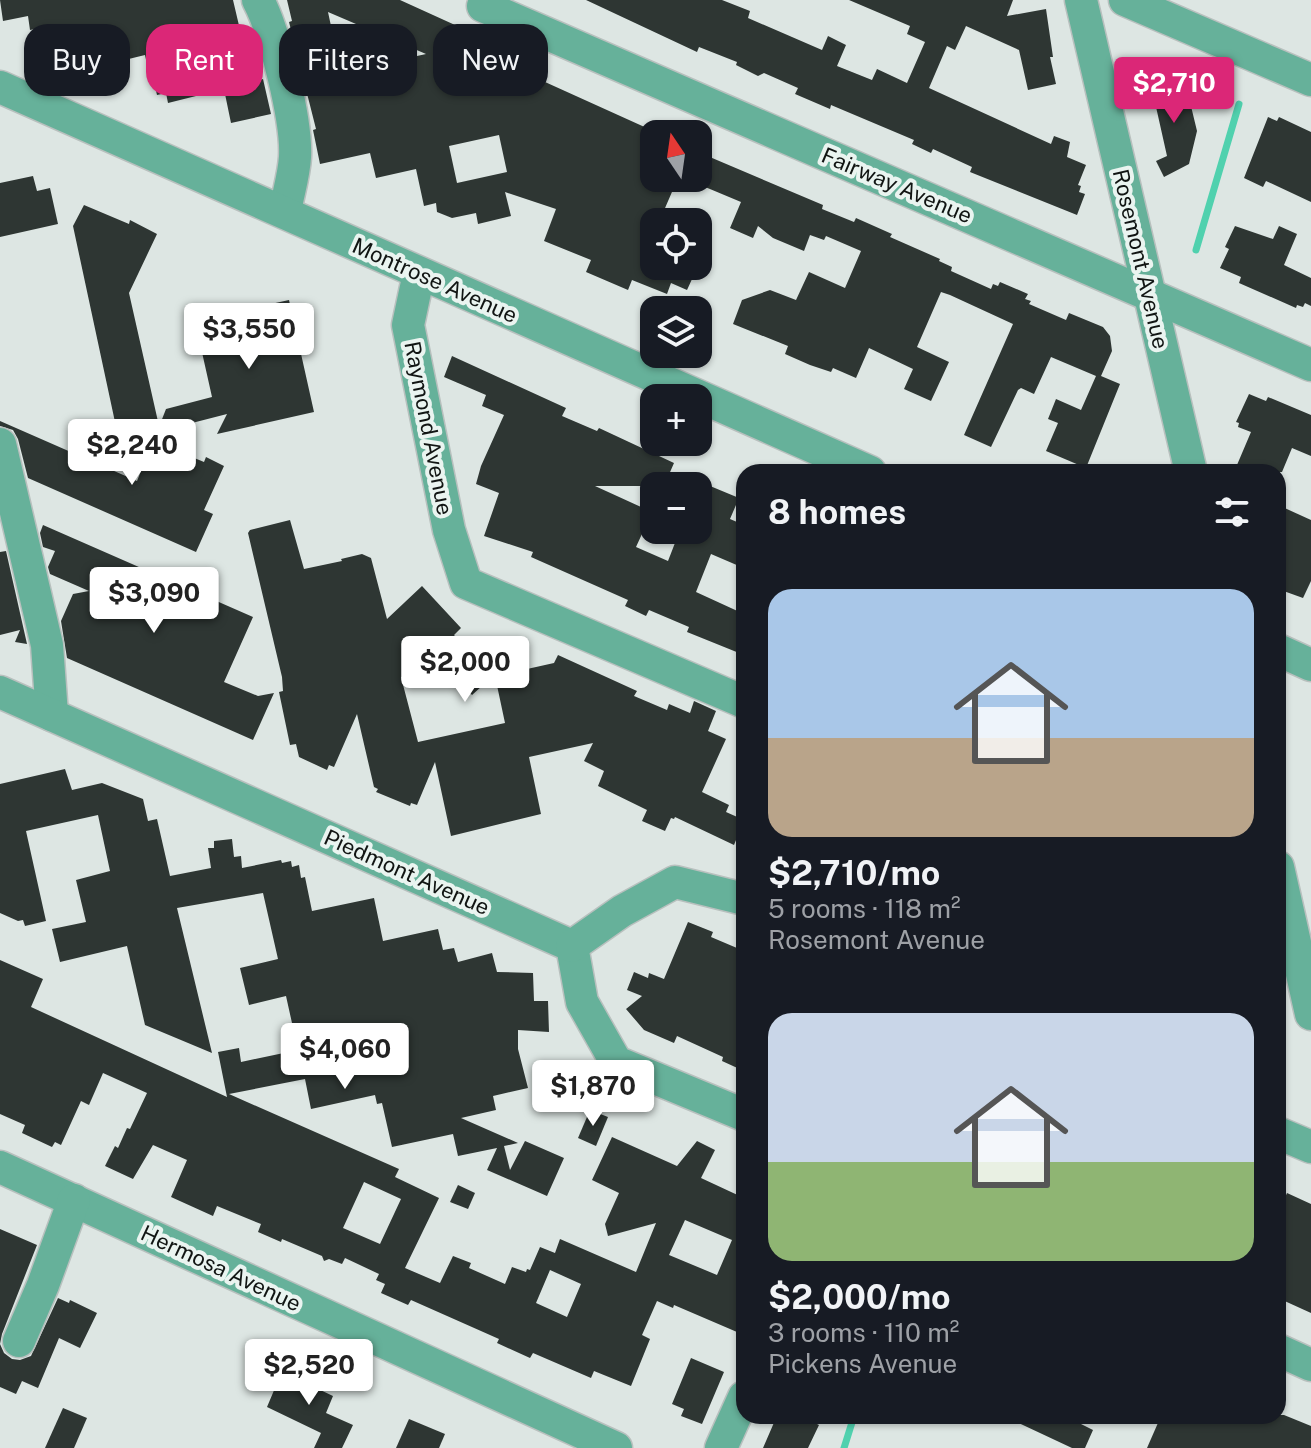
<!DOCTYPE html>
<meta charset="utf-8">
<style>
body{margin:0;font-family:"Public Sans",sans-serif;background:#242831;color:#f1f3f6;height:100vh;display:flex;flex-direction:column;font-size:30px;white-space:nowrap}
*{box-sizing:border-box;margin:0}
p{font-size:26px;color:#9ea1a6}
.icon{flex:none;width:44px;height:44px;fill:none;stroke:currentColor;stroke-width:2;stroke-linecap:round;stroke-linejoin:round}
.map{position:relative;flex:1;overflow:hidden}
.side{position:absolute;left:736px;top:464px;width:550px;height:960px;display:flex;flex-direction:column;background:#171b24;border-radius:24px;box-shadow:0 2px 6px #0004}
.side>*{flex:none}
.top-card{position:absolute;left:24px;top:24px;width:592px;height:72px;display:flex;gap:16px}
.needle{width:52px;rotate:347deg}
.fabs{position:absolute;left:640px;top:120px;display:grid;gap:16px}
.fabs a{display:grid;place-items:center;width:72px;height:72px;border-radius:16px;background:#171b24;box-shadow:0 2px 6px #0004;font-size:40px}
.price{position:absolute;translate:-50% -68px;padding:0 18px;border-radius:8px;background:#fff;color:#222;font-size:26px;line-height:52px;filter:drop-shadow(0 2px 4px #0008)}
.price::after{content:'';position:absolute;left:50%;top:48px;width:24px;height:18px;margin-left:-12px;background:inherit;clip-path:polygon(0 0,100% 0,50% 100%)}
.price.current{background:#db2777;color:#fff}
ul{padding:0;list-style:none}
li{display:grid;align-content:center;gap:16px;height:424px;padding:0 32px}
li span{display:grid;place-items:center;height:248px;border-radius:24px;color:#555}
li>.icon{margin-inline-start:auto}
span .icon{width:144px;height:144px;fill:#fffc;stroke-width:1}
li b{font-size:34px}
h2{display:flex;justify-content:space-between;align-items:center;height:96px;padding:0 32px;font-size:34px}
.chip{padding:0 28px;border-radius:24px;background:#171b24;box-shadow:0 2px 6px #0004;font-size:28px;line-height:72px}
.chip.current{background:#db2777;color:#fff}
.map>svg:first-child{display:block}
</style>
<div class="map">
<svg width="1311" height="1448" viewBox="0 0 1311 1448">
<rect width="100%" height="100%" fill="#dde6e3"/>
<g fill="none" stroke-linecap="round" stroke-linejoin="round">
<!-- stream -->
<g stroke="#50d1ae" stroke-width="7">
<path d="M1196,250L1239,104"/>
<path d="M844,1448L854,1416"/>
</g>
</g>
<!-- building -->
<g fill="#2e3633" fill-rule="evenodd">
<path d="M0,0H233L241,34L237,35L248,83L263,79L271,114L231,123L225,94L212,96V92L168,103L166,93L157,95L155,86L152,87L145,55L100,66L97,50L67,57L60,24L30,30L28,16L3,21Z"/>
<path d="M287,0H400L455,25L457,34L463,36L456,51L474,50L660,134H654V178H678L659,222H654V233L648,247L654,249V266H698L687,290L671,283L667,294L632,280L628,290L586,272L591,260L544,241L556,209L505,192L511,216L478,224L476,213L452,218L437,212L436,203L424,206L416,169L376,178L370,153L320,164L313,130L316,129L289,22L292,21ZM328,12L426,54L341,73ZM499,135L507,172L457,183L449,146Z"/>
<path d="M586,0H722L750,11L748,18L822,50L828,36L846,45L837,66L872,80L877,69L907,83L925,42L907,34L910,26L849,0H1013L1007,16L1046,9L1053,57H1050L1056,84L1028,90L1019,50L966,26L955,50L947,46L929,88L1051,144L1054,136L1070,142L1067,157L1086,165L1078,185L1081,186L1079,192L1085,194L1077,215L970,172L972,167L933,149L931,153L912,144L914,140L831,105L830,109L795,94L798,88L764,73L758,76L736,65L737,62L699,47L697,52Z"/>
<path d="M1173,75L1180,104L1190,102L1197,131L1189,164L1164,177L1156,161L1167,156L1150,80Z"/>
<path d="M1268,117L1277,121L1279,117L1311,132V202L1266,181L1263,187L1244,178Z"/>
<path d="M698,152L823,205L822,209L854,222L856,218L892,234L890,237L940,259L939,261L952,267L951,271L991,289L993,284L998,286L1000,282L1028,294L1025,299L1031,301L1029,304L1066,320L1069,313L1103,327L1110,336L1112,351L1101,376L1120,384L1086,468L1046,451L1058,423L1048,419L1056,399L1081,410L1096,376L1051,357L1034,394L1021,388L1018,390L991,447L964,435L1013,324L950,295L941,292L917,347L949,362L931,401L904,389L913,369L869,348L856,378L833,368L831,372L810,365L785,354L788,346L733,324L742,300L770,290L796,300L809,272L845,288L861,251L826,236L824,240L810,235L804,251L773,238L758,226L753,238L730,228L741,202L698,184Z"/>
<path d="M33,176L37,191L50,188L58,224L0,237V183Z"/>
<path d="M84,205L129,224L130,220L157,234L129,293L159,426L118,436L73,226Z"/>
<path d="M1235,226L1273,239L1279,226L1297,234L1284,265L1311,278V306L1305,303L1303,307L1297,305L1296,308L1239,283L1241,277L1220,268L1229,249L1225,247Z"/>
<path d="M289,300L314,412L217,434L227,414L157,432L166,409L212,397L195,321Z"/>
<path d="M452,356L566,408L562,416L597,431L599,428L674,463L664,486H595L652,512L636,547L668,561L680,530H698V481L739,498L730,519L744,525V555L739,566L711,554L696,592L744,614V655L687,632L689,627L649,610L646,616L625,606L628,600L531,557L533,552L484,536L499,493L476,484L481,466L504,415L482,406L486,395L444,377Z"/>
<path d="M1249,394L1266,401L1268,397L1311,415V456L1292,448L1282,472H1234L1251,432L1238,427L1239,423L1236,422Z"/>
<path d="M0,421L137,481L153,441L204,462L206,457L224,466L204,510L213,514L196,552L28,478L18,439L13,430L0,426Z"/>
<path d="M1278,505L1311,520V581L1303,598L1278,589Z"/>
<path d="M290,520L304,569L342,561L341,559L362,554L371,558L387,619L422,586L461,628L454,635L492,677L472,695L446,666L401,677L418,742L505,723L495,676L554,663L558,655L637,691L634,696L667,710L669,704L690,713L694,701L716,711L708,731L726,739L702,792L729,805L726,812L744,820L734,845L675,817L674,819L671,818L665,831L642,821L647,810L598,786L604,771L584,761L593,743L529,757L541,814L451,836L435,762L417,805L411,803L410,806L376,792L378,789L374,787L357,714L334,767L329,765L327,770L299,757L296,744L290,745L279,692L283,691L282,677L248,533L250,530Z"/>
<path d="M43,525L253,617L224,682L258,696L274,693L253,740L67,658L61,621L73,594L89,591L50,574L48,567L55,551L43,547L40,533Z"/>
<path d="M6,551L27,644L15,642L20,630L0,635V552Z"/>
<path d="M65,769L72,790L102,783L143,799L148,821L157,819L170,876L211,868L208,848H214V841L232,839L234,857L241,856L242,868L281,860L282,863L291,861L292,867L299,865L301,878L305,877L312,911L374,898L383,941L438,929L443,950L454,948L458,962L492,953L497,972L533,973L534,1001H548L549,1032L518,1030V1049L528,1088L493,1096L496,1110L461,1118L518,1143L504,1146L510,1170L525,1141L564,1158L547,1196L487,1170L497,1148L458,1156L453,1134L392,1147L382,1103L377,1104L375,1095L311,1109L305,1079L229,1094L399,1169L395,1177L439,1198L405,1268L440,1283L453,1256L471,1263L469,1268L505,1284L512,1267L526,1272L527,1269L530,1270L540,1247L555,1253L560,1239L636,1272L656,1223L608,1236L605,1224L619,1193L592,1180L612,1137L677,1166L697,1141L715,1150L701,1178L744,1198V1335L674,1305L673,1308L657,1301L642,1335L650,1339L631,1386L594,1371L591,1378L533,1353L530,1358L497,1343L499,1339L411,1300L408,1305L381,1293L385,1284L376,1280L379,1274L345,1258L342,1264L329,1259L324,1261L322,1256L282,1239L281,1242L258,1232L261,1224L217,1206L213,1216L171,1197L187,1160L153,1145L133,1179L105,1166L115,1146L118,1148L127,1128L130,1129L147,1093L103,1073L89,1105L81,1101L61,1145L55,1142L52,1147L22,1133L25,1125L0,1114V960L43,979L31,1007L227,1097L218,1052L239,1048L241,1062L298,1050L286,996L249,1005L240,968L278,959L263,893L177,908L212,1053L145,1025L127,946L60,962L52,929L86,922L76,880L110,871L98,815L26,831L46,921L25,926L23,920L18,921L0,913V784ZM364,1182L401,1199L380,1244L343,1228ZM685,1220L732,1240L717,1275L669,1255ZM550,1270L581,1284L567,1317L536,1303Z"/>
<path d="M688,922L713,932L711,937L744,951V1071L722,1061L723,1057L677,1036L674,1043L644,1030L626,1009L642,996L627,990L634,972L648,978L649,973L664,979Z"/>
<path d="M590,1110L608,1117L596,1146L578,1138Z"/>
<path d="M458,1185L475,1193L468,1209L450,1202Z"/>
<path d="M1287,1193L1311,1204V1313L1278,1298V1213Z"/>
<path d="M0,1229L37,1245L2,1334L0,1344L4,1353L12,1359L20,1360L31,1356L58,1298L69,1303L70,1300L97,1313L80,1348L59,1338L38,1388L22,1381L16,1394L0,1387Z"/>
<path d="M691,1358L724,1372L702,1424L681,1416L684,1409L672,1404Z"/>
<path d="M295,1364L319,1375L314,1387L333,1396L326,1413L353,1425L342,1448H314L321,1433L267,1407L283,1369L291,1372Z"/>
<path d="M63,1408L87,1418L74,1448H45Z"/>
<path d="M1284,1415L1311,1426V1448H1147L1161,1416Z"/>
<path d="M788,1416H818L815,1423L819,1425L808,1448H763L776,1418L785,1422Z"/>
<path d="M1004,1416H1078L1075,1421L1093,1430L1085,1448H1072Z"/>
<path d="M409,1419L445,1434L439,1448H396Z"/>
</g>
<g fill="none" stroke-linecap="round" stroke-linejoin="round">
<!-- minor casing -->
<g stroke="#b8c0be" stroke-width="35">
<g id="minor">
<path d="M258,0C275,32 297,121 295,157C294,175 288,194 285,212"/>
<path d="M1081,0L1191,472"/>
<path d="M1125,0L1311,80"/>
<path d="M483,6L1311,365"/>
<path d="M0,87L870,472"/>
<path d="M419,273L408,325L449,530L466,583L744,702"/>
<path d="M0,444L47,645L52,715"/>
<path d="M1278,650L1311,665"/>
<path d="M0,692L572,946L582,1002L616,1062L744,1115"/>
<path d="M1278,867L1311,1014"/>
<path d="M572,946L622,911L675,882L744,899"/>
<path d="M1278,1133L1311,1147"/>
<path d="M0,1167L616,1448"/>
<path d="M19,1341L43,1285L74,1200"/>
<path d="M1278,1350L1311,1365"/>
<path d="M721,1448L744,1397"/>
</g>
</g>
<!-- minor -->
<use href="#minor" stroke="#66b19a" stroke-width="32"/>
</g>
<g text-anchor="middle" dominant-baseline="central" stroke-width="8" stroke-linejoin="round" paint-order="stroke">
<!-- street labels -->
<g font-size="22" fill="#111513" stroke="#eaf4f0">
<text transform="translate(897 185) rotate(23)">Fairway Avenue</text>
<text transform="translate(1141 259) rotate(77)">Rosemont Avenue</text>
<text transform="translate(435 280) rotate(24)">Montrose Avenue</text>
<text transform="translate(429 428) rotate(79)">Raymond Avenue</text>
<text transform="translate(407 872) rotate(24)">Piedmont Avenue</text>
<text transform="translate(221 1268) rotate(25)">Hermosa Avenue</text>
</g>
</g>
</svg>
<div class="fabs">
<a><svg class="needle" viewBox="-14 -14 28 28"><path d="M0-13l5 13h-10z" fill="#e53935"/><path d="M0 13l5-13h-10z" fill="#9ea1a6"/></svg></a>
<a><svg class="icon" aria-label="locate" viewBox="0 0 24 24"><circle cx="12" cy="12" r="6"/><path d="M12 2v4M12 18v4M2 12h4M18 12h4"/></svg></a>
<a><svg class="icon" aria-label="layers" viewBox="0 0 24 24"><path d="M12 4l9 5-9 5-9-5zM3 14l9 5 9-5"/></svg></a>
<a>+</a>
<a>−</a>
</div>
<b class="price current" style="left:1174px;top:125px">$2,710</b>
<b class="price" style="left:249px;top:371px">$3,550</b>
<b class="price" style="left:132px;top:487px">$2,240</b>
<b class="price" style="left:154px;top:635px">$3,090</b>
<b class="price" style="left:465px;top:704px">$2,000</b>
<b class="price" style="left:345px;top:1091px">$4,060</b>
<b class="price" style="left:593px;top:1128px">$1,870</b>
<b class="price" style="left:309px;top:1407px">$2,520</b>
<div class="top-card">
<a class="chip">Buy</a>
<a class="chip current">Rent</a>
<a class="chip">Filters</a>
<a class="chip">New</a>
</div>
<section class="side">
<h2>8 homes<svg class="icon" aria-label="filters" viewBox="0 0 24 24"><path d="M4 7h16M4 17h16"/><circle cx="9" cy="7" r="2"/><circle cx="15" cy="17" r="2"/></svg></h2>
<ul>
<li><span style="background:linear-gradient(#a9c7e8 60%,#b9a48a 0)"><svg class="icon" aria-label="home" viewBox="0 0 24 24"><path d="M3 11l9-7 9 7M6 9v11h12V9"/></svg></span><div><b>$2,710/mo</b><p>5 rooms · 118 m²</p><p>Rosemont Avenue</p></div></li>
<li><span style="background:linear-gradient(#c9d6e8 60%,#8fb573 0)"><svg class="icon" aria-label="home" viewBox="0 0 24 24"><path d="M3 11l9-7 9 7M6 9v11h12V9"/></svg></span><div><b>$2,000/mo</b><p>3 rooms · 110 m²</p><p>Pickens Avenue</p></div></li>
</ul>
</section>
</div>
